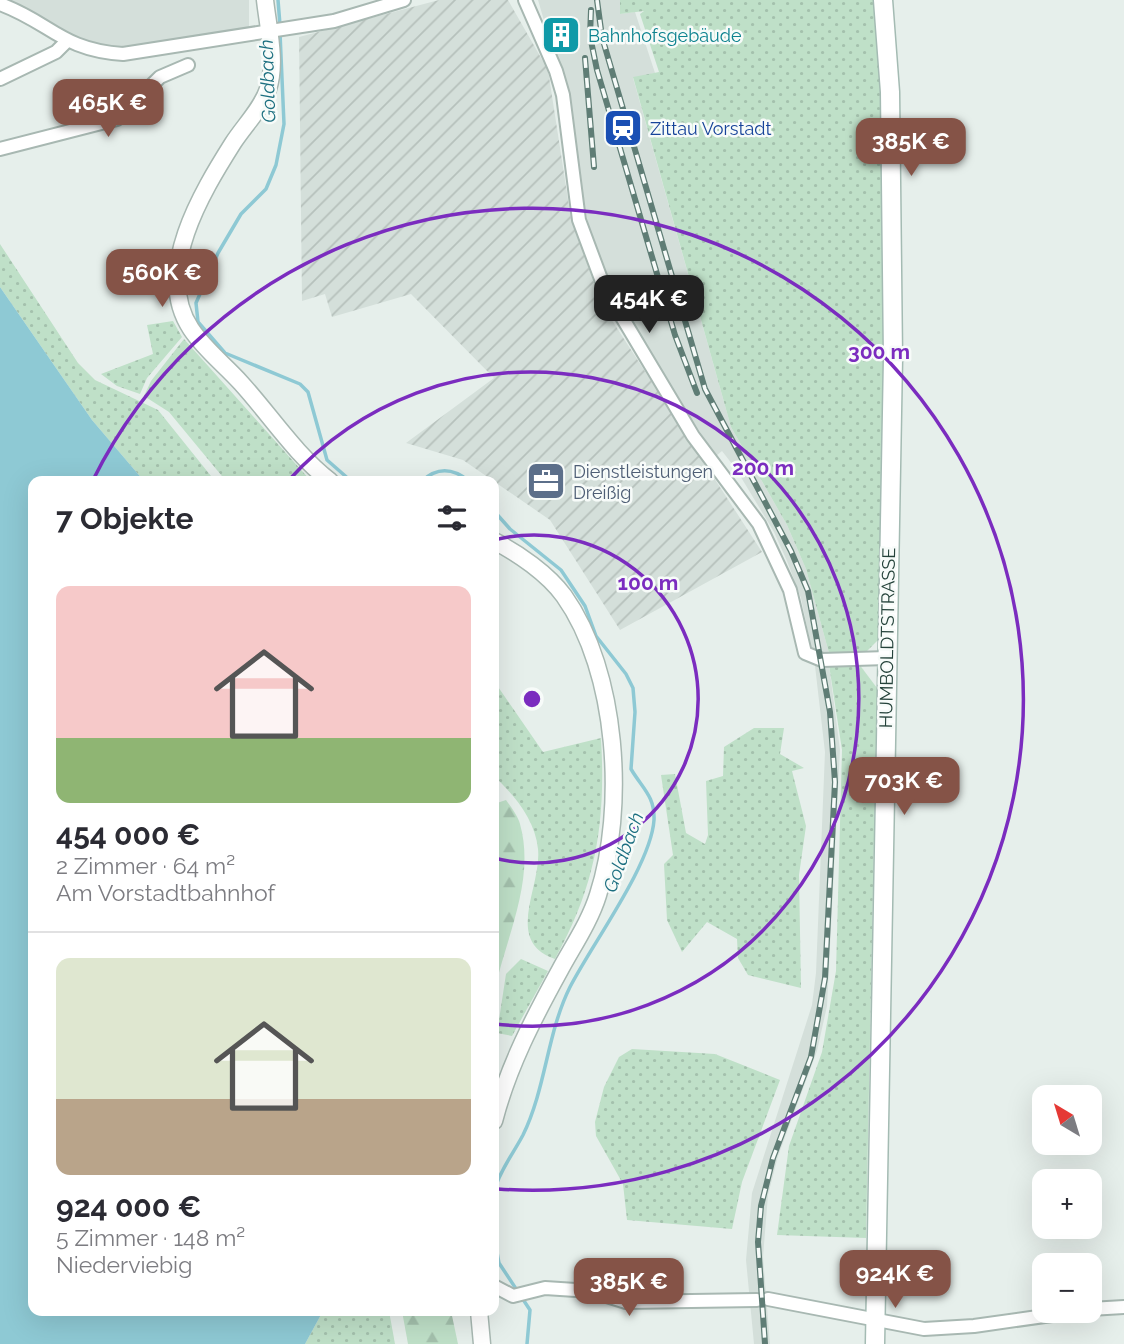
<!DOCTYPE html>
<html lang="de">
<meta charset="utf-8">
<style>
body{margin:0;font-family:Raleway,sans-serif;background:#f7f7f7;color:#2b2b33;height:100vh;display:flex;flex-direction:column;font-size:26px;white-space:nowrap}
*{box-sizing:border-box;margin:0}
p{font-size:23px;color:#7c7c81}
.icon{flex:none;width:38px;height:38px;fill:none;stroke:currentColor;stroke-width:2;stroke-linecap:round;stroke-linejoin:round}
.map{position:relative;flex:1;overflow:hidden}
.panel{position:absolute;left:28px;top:476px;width:471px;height:840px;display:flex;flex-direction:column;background:#fff;border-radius:14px;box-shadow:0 7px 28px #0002}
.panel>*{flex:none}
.needle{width:46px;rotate:322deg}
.tools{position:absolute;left:1032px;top:1085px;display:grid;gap:14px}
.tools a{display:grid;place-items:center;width:70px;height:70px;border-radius:14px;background:#fff;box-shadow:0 7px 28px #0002;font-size:35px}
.price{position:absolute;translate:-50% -60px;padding:0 16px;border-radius:14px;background:#855347;color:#fff;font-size:23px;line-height:46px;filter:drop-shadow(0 2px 4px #0008)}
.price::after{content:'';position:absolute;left:50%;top:42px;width:21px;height:16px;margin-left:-10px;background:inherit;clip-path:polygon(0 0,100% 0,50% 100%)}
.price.on{background:#222;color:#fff}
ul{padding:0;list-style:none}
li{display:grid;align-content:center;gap:14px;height:371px;padding:0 28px}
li+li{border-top:2px solid #e1e1e2}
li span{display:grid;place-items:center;height:217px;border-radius:14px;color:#555}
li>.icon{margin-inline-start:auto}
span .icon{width:126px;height:126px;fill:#fffc;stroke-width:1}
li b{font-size:30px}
h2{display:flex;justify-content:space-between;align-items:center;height:84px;padding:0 28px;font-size:30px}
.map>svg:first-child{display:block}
</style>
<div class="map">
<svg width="1124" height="1344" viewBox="0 0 1124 1344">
<defs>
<pattern id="industrial-furrows" width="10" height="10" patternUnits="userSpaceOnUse" patternTransform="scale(1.75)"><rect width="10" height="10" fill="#d4dfda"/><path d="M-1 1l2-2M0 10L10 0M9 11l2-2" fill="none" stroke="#b6c1bc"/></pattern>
<pattern id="grass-dots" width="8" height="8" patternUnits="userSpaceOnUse" patternTransform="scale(1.75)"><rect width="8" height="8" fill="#bfe0c8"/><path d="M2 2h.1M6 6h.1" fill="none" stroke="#a4c1ad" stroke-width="1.8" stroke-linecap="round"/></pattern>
<pattern id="forest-firs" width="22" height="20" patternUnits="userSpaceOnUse" patternTransform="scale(1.75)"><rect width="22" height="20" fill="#bfe0c8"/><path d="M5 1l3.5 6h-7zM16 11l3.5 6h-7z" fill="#a4c1ad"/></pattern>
</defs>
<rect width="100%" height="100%" fill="#e6efeb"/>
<!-- built -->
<g fill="#d4dfda">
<path d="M4,0H249V27L124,47L92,46Z"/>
<path d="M538,0H620V14L635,12L655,73L633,78L731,427L787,525L806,569L829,653L812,652L801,598L787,561L774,532L736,469L722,451L716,456L613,301L592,243L553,51Z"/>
<path d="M829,665L840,750L827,1006L817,1051L778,1156L768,1195L763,1257L770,1344H754L746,1260L752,1193L812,1005L816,973L825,752L815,666Z"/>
</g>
<!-- industrial -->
<path fill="url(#industrial-furrows)" d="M439,0H508L548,70L571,219L602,305L762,552L620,630L550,520L463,460L406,443L494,378L411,294L332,317L325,294L302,301L299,37Z"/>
<!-- grass -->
<g fill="url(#grass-dots)">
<path d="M620,0H876L890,167L879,639L865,653H829L806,569L787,525L731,427L633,77L659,72L640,14L644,11L620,14Z"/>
<path d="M0,244L78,363L95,380L158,410L215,481H144L92,420L0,287Z"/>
<path d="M173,321L182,337L147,378L140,394L117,386L101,374L153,354L147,325Z"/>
<path d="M184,339L311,481H226L169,412L144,396L151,381Z"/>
<path d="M859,664L877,688L866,1238L777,1235L789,1146L822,1052L836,971L842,750L829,665Z"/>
<path d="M494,681L543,752L601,738C606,823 596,885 555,959C503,941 542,887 538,849C535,819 514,795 494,776Z"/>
<path d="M754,728H784L780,754L804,768L792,771L806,826L799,875L801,988L748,975L738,958L737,939L707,922L682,952L667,920L664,864L673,855L661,775L675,774L686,833L705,844L708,835L706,781L723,776L724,747Z"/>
<path d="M521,959L548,971L512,1036L497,1033L506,974Z"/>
<path d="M632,1049L715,1054L780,1080L742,1182L732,1229L627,1220L623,1184L596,1136L595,1122L604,1087L619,1057Z"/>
<path d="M323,1311H389L395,1344H305Z"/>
</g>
<!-- forest -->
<g fill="url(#forest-firs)">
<path d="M506,800C511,807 518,816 520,824C536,881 505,939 494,993V804Z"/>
<path d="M402,1311H451L458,1344H408Z"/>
</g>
<!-- water -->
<path fill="#8ec9d4" d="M0,287L92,420L144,481H33V1311H323L305,1344H0Z"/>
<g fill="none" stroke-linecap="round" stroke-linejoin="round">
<!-- stream -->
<g stroke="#8ec9d4" stroke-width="3.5">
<path d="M278,0L280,25"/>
<path d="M280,33L284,124L276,165L266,189L241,214L218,253L196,303L198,322L225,353L300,384L308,392L327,460L351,481"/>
<path d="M422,481C437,467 453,468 469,481"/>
<path d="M494,511L510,529L561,570L585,606L596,636L626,674L633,688L635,712L631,769C642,788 655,796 654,820C651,865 592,944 570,987C547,1033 546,1088 523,1135C513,1154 500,1170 494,1191"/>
<path d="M494,1236L499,1263L530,1310L527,1344"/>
</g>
<!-- minor casing -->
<g stroke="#a8b8b2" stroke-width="16">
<g id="minor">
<path d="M525,0L556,71L563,95L579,220L604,287L693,436L759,524L790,590L805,653L822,660L887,658"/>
<path d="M0,4C50,22 61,50 123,54L334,21L404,0"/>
<path d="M0,79L56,52L66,42"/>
<path d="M0,149L117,119L160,77L188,65"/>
<path d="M494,1286L513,1296L545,1288L591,1291L626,1302L757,1300"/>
<path d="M768,1299L924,1329L974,1326L1080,1311"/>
<path d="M1090,1309L1124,1307"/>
</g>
</g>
<!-- tertiary casing -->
<g stroke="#a8b8b2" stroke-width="19">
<g id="tertiary">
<path d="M265,0C268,28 277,62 268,89C262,108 244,126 233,143C202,192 153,272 191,329C205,350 225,365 241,383C271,416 295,454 330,481"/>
<path d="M494,541C518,553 548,574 564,596C618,672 626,808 598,895C590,921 573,946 560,970C533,1019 508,1067 494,1121"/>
<path d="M479,1311L482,1344"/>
</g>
</g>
<!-- secondary casing -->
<g stroke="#a4bbb3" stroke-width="21">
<path id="secondary" d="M875,1344L893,358L890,92L883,0"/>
</g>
<!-- minor -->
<use href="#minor" stroke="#fff" stroke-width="12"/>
<!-- tertiary -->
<use href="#tertiary" stroke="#fff" stroke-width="16"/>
<!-- secondary -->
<use href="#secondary" stroke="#fff" stroke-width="18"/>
<!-- rail casing -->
<g stroke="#5f7d75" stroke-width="6">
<g id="rail">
<path d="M597,0L602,37L705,389L791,551L808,591L830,712L835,782L825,978L811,1057L773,1158L761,1206L758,1242L765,1344"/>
<path d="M591,10L590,36L597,70L675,335L697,393"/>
<path d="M585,58L594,167"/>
</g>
</g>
<!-- rail -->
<use href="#rail" stroke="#f7fbf9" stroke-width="3.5" stroke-dasharray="10" stroke-linecap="butt"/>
</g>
<!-- distance rings -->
<g fill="none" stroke="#7b2cbf" stroke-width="3.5">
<path d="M494 540A164 164 0 1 1 494 858"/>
<path d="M289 480A327 327 0 1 1 495 1024"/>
<path d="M93 480A491 491 0 1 1 498 1189"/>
</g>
<!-- icons -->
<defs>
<g id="building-square" transform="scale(2.0125)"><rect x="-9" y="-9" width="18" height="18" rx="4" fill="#0f9aa8" stroke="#f7fbf9"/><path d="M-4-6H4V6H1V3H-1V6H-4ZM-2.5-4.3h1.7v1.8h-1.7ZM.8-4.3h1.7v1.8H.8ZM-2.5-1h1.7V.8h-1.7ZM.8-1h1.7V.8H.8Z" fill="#fff"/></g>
<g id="station-square" transform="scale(2.0125)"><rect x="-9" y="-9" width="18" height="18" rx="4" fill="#1a4fb4" stroke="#f7fbf9"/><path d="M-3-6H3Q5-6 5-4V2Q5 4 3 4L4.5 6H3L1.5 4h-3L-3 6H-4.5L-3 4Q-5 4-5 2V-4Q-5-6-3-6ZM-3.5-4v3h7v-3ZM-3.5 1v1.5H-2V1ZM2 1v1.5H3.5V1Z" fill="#fff"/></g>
<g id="office-square" transform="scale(2.0125)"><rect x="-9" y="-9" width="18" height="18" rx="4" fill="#5c6f8a" stroke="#f7fbf9"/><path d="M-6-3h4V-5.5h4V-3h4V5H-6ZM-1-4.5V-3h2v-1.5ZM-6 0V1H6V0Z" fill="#fff"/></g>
</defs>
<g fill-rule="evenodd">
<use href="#building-square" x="561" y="35"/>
<use href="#station-square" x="623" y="128"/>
<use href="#office-square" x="546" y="481"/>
</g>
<g text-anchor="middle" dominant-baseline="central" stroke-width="5" stroke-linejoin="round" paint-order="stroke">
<!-- culture labels -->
<g font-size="18" fill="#0d838f" stroke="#f7fbf9" text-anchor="start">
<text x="588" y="35">Bahnhofsgebäude</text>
</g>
<!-- transit labels -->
<g font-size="18" fill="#164399" stroke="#f7fbf9" text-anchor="start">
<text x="650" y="128">Zittau Vorstadt</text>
</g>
<!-- service labels -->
<g font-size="18" fill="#4e5e75" stroke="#f7fbf9" text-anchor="start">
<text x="573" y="471">Dienstleistungen<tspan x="573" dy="21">Dreißig</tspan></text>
</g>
<!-- street labels -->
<g font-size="18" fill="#24423a" stroke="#f7fbf9">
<text transform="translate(887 638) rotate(-89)">HUMBOLDTSTRASSE</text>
</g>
<!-- water labels -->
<g font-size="19" font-style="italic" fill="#1c6f80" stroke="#f7fbf9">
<text transform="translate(267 81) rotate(-92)">Goldbach</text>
<text transform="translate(623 852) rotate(-70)">Goldbach</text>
</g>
</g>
<circle cx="532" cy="699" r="10" fill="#7b2cbf" stroke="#f7fbf9" stroke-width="3.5"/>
<g font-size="21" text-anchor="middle" font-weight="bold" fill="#7b2cbf" stroke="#f7fbf9" stroke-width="5" stroke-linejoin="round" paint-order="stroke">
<text x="879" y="359">300 m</text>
<text x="763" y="475">200 m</text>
<text x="648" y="590">100 m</text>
</g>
</svg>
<div class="tools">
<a><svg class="needle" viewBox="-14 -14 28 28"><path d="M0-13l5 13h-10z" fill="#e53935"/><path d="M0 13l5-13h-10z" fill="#7c7c81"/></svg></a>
<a>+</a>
<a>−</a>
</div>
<b class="price" style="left:108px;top:139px">465K €</b>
<b class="price" style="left:911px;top:178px">385K €</b>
<b class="price" style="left:162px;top:309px">560K €</b>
<b class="price on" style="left:649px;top:335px">454K €</b>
<b class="price" style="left:904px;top:817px">703K €</b>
<b class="price" style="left:895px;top:1310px">924K €</b>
<b class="price" style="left:629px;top:1318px">385K €</b>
<section class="panel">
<h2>7 Objekte<svg class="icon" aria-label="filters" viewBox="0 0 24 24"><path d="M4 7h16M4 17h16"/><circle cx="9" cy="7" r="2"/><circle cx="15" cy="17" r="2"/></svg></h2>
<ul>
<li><span style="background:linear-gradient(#f6c9c9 70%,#8fb573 0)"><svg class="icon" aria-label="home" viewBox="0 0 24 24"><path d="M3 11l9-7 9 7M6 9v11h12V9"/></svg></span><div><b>454 000 €</b><p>2 Zimmer · 64 m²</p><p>Am Vorstadtbahnhof</p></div></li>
<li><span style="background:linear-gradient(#dfe7d0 65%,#b9a48a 0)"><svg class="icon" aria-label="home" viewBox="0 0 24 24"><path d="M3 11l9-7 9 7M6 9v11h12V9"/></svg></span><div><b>924 000 €</b><p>5 Zimmer · 148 m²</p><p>Niederviebig</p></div></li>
</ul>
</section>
</div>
